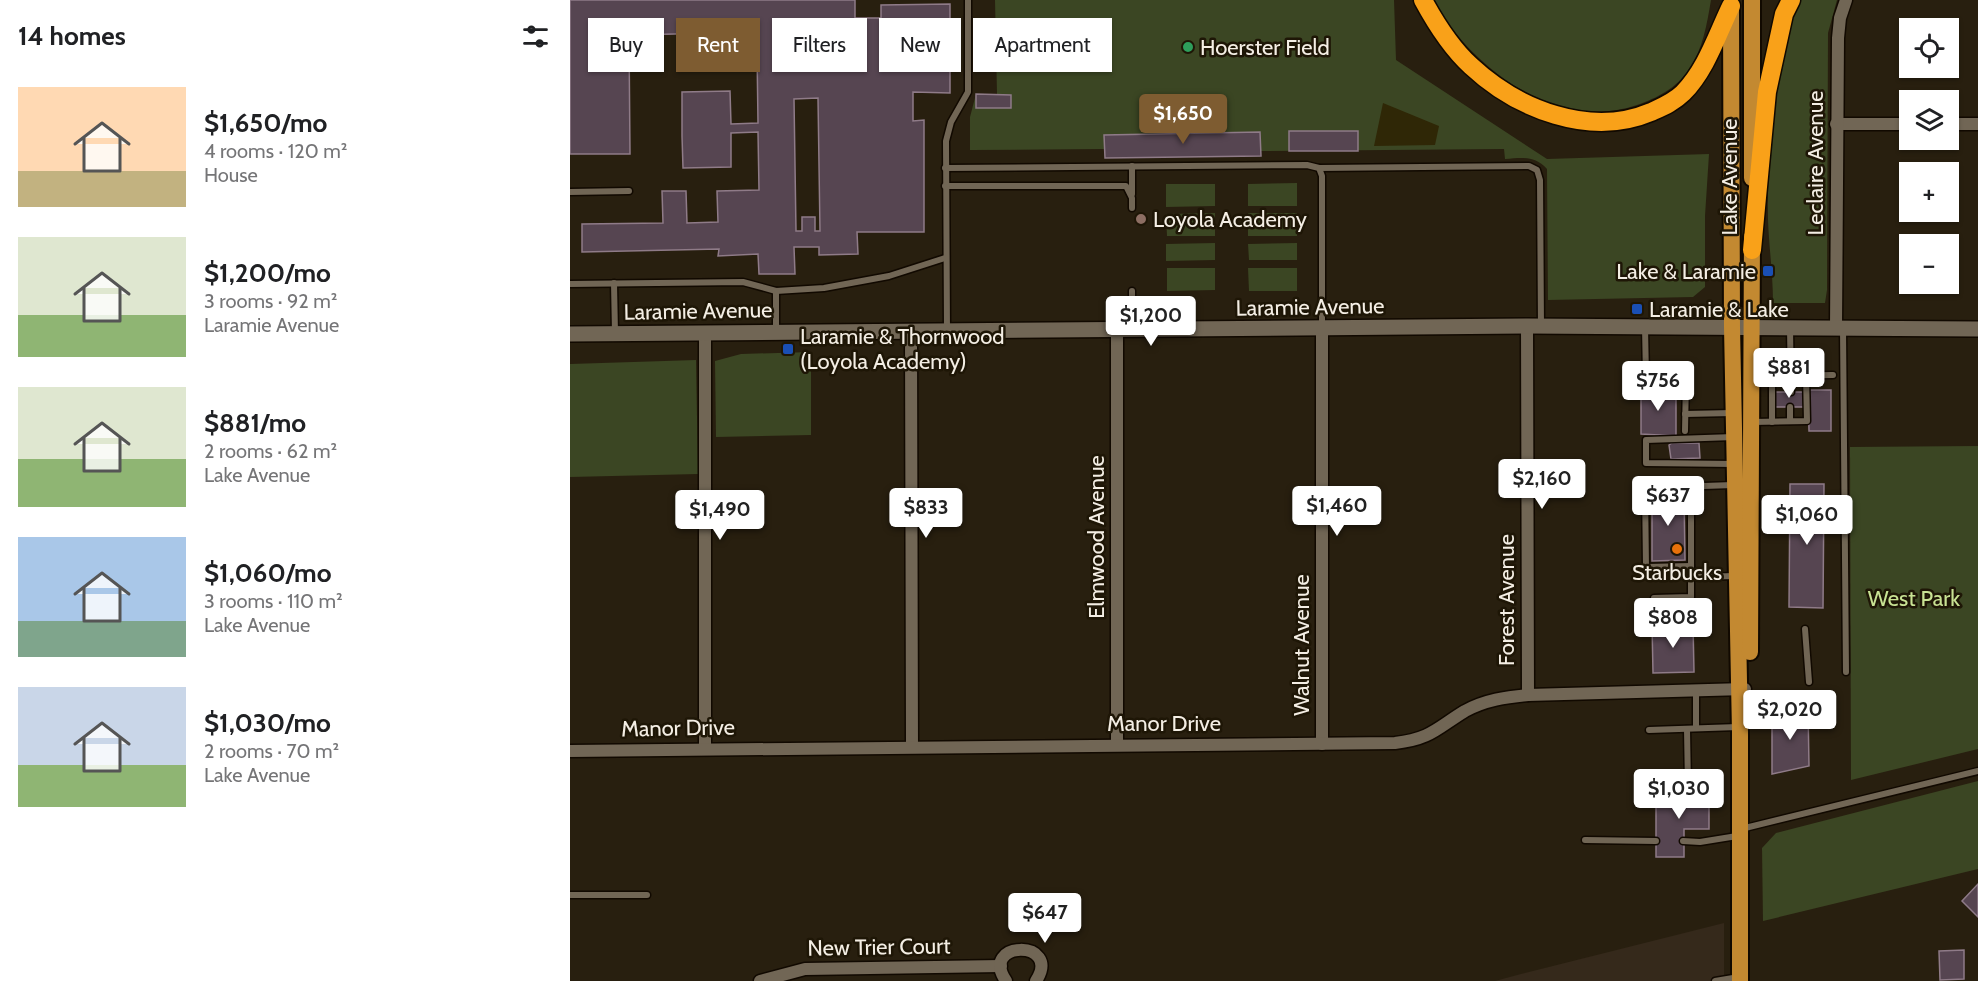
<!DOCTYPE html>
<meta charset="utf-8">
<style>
body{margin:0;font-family:Cabin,sans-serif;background:#f2f2f2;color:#202124;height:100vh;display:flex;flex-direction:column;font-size:22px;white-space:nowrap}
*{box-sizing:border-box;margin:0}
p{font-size:20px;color:#757577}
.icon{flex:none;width:33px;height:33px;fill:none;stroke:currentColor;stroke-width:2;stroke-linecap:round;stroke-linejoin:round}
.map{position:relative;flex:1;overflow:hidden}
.side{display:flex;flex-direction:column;background:#fff;width:570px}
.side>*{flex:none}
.top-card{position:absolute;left:18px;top:18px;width:570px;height:54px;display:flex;gap:12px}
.tools{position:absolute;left:1329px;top:18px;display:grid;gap:12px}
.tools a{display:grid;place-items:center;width:60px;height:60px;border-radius:0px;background:#fff;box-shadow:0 2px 4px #0004;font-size:30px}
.price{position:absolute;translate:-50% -51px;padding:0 14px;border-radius:6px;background:#fff;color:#222;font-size:20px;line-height:39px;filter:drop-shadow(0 2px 3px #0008)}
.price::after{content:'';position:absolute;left:50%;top:36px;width:18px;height:14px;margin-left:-9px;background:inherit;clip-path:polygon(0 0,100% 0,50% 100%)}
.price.on{background:#7e5c31;color:#fff}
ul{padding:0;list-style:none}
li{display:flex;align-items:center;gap:18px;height:150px;padding:0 18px}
li span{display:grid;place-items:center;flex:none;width:168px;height:120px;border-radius:0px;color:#555}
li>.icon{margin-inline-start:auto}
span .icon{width:72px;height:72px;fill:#fffc;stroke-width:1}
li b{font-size:26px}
h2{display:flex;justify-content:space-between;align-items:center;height:72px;padding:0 18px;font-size:26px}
.pill{padding:0 21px;border-radius:0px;background:#fff;box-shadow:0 2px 4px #0004;font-size:21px;line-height:54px}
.pill.on{background:#7e5c31;color:#fff}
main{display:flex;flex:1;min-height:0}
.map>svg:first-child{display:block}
</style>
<main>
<section class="side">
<h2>14 homes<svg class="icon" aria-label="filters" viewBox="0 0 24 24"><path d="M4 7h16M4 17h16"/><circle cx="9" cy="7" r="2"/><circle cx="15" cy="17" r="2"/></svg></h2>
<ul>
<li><span style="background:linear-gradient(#ffd9b3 70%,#c2b280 0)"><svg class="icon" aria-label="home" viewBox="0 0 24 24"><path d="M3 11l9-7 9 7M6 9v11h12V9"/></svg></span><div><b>$1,650/mo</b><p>4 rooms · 120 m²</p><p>House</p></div></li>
<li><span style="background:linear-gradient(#dfe7d0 65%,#8fb573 0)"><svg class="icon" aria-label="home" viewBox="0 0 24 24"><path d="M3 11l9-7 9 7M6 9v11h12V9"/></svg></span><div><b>$1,200/mo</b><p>3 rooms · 92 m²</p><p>Laramie Avenue</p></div></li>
<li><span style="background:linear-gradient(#dfe7d0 60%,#8fb573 0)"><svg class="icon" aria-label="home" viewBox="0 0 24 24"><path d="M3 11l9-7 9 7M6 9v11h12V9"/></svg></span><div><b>$881/mo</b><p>2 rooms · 62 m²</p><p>Lake Avenue</p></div></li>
<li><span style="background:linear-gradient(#a9c7e8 70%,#7fa58c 0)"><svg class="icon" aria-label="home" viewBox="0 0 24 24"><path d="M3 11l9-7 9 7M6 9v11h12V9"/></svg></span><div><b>$1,060/mo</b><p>3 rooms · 110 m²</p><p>Lake Avenue</p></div></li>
<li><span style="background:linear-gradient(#c9d6e8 65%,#8fb573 0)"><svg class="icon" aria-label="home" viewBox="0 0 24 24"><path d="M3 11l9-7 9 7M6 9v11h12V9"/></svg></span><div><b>$1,030/mo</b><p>2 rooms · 70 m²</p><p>Lake Avenue</p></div></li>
</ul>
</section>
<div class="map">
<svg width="1408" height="981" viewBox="0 0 1408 981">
<rect width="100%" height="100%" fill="#281f0f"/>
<!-- industrial -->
<path fill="#35291b" d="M1154,923V981H925L951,974Z"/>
<!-- green -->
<g fill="#3b4623">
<path d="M425,0H824L826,60L977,159L1139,154L1135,216V287L1123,297L978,300L977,169C964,155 952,158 935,159L934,149L691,151V156L535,158L534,149L400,150V117L406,94H427Z"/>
<path d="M863,0H1141C1137,24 1133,49 1119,69C1107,88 1087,98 1067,105C985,133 901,67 863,0Z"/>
<path d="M1230,0H1267L1258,33L1257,290L1255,303H1203C1203,275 1199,247 1198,220C1197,160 1202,99 1218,41L1215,37Z"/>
<path d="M727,183V206H678V184Z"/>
<path d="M596,184H645V206L596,207Z"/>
<path d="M645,213V236H597L596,214Z"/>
<rect x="678" y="213" width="49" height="23"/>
<path d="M645,243V260L596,261V244Z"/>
<path d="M727,243V260H679L678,244Z"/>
<path d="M597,268H645V290L597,291Z"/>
<path d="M678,268H727V291H679Z"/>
<path d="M241,352V435L146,437L145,361L171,354Z"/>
<path d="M126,360L128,474L0,477V364Z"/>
<path d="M1408,446V749L1281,780L1280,447Z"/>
<path d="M1408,781V869L1193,921L1192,848L1206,833Z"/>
</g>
<!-- sand -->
<path fill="#2f2706" d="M813,103L869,126L865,145L804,146Z"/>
<!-- building -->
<g fill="#564551" stroke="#8f7b88" stroke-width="1.5" fill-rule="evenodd">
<path d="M0,0H285V18H311V5L380,4V93L343,92V121L354,120V232H287L288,254L249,255V247H224L225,274H189L188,254L148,256L149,249L12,252V224L93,223L92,191H116L117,223L148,222L147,191L189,190L188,132L161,133V167L113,168L112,136V92L160,91L161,124L188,123L187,51H152L151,33L59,35L60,154H0ZM248,98L250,231H245V217H232V231H226L224,99Z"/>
<path d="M406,94L441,95V108H406Z"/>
<rect x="719" y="131" width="69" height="20"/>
<path d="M690,132L691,156L535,158L534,135Z"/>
<path d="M1071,388H1088L1093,390V393H1106V436L1071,434Z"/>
<path d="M1238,390H1261V431H1239Z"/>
<path d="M1203,392H1234V407H1204Z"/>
<path d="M1102,443H1129L1130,458L1101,459L1099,445Z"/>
<path d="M1220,484H1254L1253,608L1219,607Z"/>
<path d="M1082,494H1114L1115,560L1082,561Z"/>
<path d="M1123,624L1124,672L1083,673L1082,625Z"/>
<path d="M1238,706L1239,766L1202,774V716Z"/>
<path d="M1086,792H1139V829H1114V857H1086Z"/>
<path d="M1408,884V917L1392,901Z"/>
<path d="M1394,950V979L1370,980L1369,951Z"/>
</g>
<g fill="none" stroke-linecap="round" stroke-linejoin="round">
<!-- service casing -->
<g stroke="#110900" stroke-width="9">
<g id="service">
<path d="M375,168L737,165L749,168L752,176V327"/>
<path d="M749,168L959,166L967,170L970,180L971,326"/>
<path d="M375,186H556L562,198V208"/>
<path d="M0,192L59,191"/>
<path d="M562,194V166"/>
<path d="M44,283L45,333"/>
<path d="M0,284L173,282L206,291L254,288L319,276L375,258"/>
<path d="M206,291V332"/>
<path d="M562,291V329"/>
<path d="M1075,327L1076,377L1116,378L1115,431"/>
<path d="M1220,328L1221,392"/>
<path d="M1273,328L1276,672"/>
<path d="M377,331L376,141L381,122L398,92V0"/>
<path d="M1182,376L1263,375"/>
<path d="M1220,407V421"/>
<path d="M1115,414L1163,413"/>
<path d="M1182,422L1237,421L1236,375"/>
<path d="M1202,422V376"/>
<path d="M1163,464L1076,463V440L1164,437"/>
<path d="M1121,566L1076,567L1075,488L1163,485"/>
<path d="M1121,577L1166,576"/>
<path d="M1084,598L1121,597V486"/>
<path d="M1235,629L1239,682"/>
<path d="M1126,690V728"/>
<path d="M1117,729L1118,786"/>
<path d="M1079,730L1168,727"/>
<path d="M1171,829L1408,771"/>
<path d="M1015,840L1086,841"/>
<path d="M1113,841L1130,842L1167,836"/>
<path d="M0,895H77"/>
<path d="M1145,981L1169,977"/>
</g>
</g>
<!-- minor casing -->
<g stroke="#110900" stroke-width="15">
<g id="minor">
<path d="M1266,124H1340"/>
<path d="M1378,124H1408"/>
<path d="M957,326L958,695"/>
<path d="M1266,328L1268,38L1270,18L1276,0"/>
<path d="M547,330V744"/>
<path d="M752,330V744"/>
<path d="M341,332L342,746"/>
<path d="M135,333V749"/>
<path d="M0,751L825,743C861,739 867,728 895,711C915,700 936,697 958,695L1175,689"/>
<path d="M190,981L235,969L431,966"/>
<path d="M436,981C408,940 493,939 466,981"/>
</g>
</g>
<!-- tertiary casing -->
<g stroke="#110900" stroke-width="18">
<path id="tertiary" d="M0,334L957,326L1408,329"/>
</g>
<!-- primary casing -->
<g stroke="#110900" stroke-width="20">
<g id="primary">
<path d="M1182,0V178"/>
<path d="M1161,7L1162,327L1170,732V981"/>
<path d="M1180,652L1182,237"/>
</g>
</g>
<!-- motorway casing -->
<g stroke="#110900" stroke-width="21">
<g id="motorway">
<path d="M853,0C866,24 881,48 901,66C947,109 1020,138 1081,112C1092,107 1104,102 1113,93C1136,70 1147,35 1161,6"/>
<path d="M1182,250L1197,92L1214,14L1221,0"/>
</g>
</g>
<!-- service -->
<use href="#service" stroke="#716655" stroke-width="6"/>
<!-- minor -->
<use href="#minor" stroke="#716655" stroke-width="12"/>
<!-- tertiary -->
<use href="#tertiary" stroke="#716655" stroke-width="15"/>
<!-- primary -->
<use href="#primary" stroke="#c38931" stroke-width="16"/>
<!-- motorway -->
<use href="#motorway" stroke="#f9a119" stroke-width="18"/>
</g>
<!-- markers -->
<circle fill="#2e9e5b" stroke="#1e1606" stroke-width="2" cx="618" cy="47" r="6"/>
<circle fill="#8d6e63" stroke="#1e1606" stroke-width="2" cx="571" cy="219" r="6"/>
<g fill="#1a4fb4" stroke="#1e1606" stroke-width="2">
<rect x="1192" y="265" width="12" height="12" rx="3"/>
<rect x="1061" y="303" width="12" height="12" rx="3"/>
<rect x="212" y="343" width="12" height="12" rx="3"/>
</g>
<circle fill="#e8710a" stroke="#1e1606" stroke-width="2" cx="1107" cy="549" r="6"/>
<g text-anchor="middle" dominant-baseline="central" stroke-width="5" stroke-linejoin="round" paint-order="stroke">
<!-- poi labels -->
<g font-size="22" fill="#f4eee4" stroke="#1e1606" text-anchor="start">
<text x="630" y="47">Hoerster Field</text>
<text x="583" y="219">Loyola Academy</text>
<text x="1186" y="271" text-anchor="end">Lake &amp; Laramie</text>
<text x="1079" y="309">Laramie &amp; Lake</text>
<text x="230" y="336">Laramie &amp; Thornwood<tspan x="230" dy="25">(Loyola Academy)</tspan></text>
<text x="1107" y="572" text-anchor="middle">Starbucks</text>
</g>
<!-- street labels -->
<g font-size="22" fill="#f4eee4" stroke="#1e1606">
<text transform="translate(1245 163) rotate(-90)">Leclaire Avenue</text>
<text transform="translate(1159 177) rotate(-90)">Lake Avenue</text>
<text transform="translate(740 307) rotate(-1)">Laramie Avenue</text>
<text transform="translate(128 311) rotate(-1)">Laramie Avenue</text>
<text transform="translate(526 537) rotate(-90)">Elmwood Avenue</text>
<text transform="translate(936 600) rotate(-90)">Forest Avenue</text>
<text transform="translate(731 645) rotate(-90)">Walnut Avenue</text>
<text x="594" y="723">Manor Drive</text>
<text transform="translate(108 728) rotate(-1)">Manor Drive</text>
<text transform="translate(309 947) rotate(-1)">New Trier Court</text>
</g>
<!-- park labels -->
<g font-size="22" fill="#c8e293" stroke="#1e1606">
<text x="1344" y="598">West Park</text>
</g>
</g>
</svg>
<div class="tools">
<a><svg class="icon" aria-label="locate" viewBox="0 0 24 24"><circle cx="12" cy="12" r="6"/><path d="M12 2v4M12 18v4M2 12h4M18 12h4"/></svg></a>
<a><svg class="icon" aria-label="layers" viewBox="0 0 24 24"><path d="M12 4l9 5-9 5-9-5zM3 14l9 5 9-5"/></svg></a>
<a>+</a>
<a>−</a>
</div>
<b class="price on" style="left:613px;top:145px">$1,650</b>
<b class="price" style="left:581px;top:347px">$1,200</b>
<b class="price" style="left:1219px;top:399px">$881</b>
<b class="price" style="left:1088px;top:412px">$756</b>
<b class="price" style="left:972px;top:510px">$2,160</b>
<b class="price" style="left:1098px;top:527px">$637</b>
<b class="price" style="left:767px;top:537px">$1,460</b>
<b class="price" style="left:356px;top:539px">$833</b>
<b class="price" style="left:150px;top:541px">$1,490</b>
<b class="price" style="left:1237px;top:546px">$1,060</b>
<b class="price" style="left:1103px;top:649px">$808</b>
<b class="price" style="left:1220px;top:741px">$2,020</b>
<b class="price" style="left:1109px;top:820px">$1,030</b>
<b class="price" style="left:475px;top:944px">$647</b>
<div class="top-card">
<a class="pill">Buy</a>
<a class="pill on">Rent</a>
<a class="pill">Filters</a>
<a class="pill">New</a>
<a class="pill">Apartment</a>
</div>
</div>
</main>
